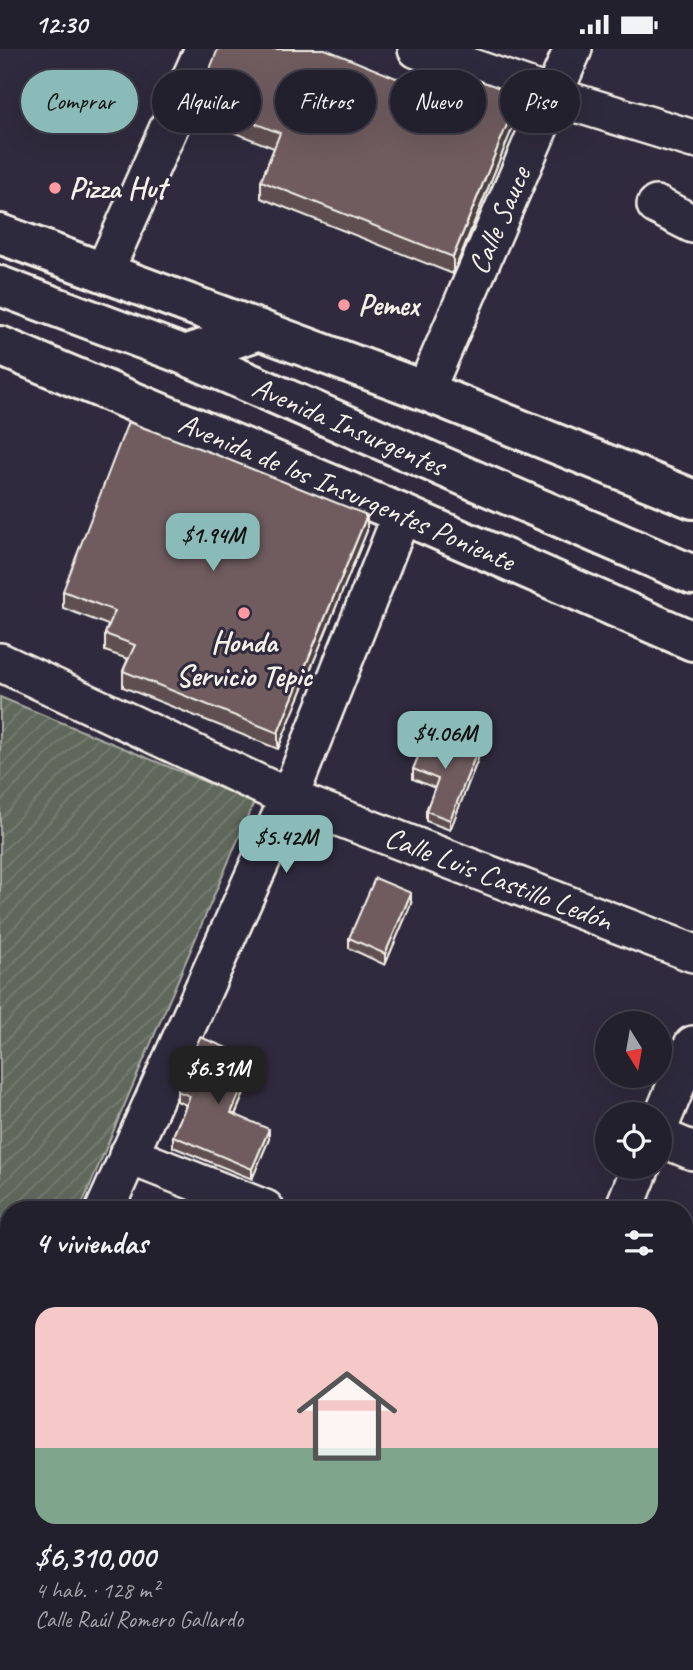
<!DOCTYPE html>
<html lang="es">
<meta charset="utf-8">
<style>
body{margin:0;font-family:Caveat,sans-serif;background:#2b2836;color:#f1f3f6;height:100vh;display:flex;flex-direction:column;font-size:26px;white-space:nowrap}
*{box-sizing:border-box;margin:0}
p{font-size:23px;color:#a3a3aa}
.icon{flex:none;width:38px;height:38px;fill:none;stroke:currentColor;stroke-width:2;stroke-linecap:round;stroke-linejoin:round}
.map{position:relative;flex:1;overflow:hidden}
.details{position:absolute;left:0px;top:1152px;width:693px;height:471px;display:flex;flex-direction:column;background:#23202e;border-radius:28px 28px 0 0;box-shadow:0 7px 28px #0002,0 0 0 2px #403e4a}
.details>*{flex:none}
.hud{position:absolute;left:21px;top:21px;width:651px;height:63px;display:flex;gap:14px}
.needle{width:46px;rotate:169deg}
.fabs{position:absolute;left:595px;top:962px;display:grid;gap:14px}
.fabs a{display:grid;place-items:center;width:77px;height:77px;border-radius:50%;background:#23202e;box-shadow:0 7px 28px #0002,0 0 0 2px #403e4a;font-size:35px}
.price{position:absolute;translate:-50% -60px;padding:0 16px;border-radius:14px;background:#8bbbb9;color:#111;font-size:23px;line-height:46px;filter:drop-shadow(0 2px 4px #0008)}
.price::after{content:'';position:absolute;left:50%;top:42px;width:21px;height:16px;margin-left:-10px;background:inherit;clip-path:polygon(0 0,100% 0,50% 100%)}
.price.active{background:#222;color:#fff}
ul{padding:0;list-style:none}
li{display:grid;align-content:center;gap:14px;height:371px;padding:0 35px}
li+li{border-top:2px solid #403e4a}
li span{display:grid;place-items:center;height:217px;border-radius:21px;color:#555}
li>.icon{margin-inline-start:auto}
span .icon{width:126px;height:126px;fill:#fffc;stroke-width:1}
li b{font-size:30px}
h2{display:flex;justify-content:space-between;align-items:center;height:84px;padding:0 35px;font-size:30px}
.tag{padding:0 24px;border-radius:32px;background:#23202e;box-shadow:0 7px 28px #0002,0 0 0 2px #403e4a;font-size:24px;line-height:63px}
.tag.active{background:#8bbbb9;color:#111}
.status{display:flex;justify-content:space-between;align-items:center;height:49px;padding:0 35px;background:#23202e;direction:ltr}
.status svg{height:19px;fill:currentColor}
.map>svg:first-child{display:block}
</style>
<div class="status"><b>12:30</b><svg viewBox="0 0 49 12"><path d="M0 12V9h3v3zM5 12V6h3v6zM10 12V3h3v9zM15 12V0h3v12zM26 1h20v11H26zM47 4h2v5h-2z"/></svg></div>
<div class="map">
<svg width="693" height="1621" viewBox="0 0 693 1621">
<defs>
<pattern id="garden-furrows" width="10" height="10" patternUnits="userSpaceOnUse" patternTransform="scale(1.75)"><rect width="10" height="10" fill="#60675b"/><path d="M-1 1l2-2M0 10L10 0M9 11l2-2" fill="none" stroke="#777d73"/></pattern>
</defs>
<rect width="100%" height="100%" fill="#2f2a3d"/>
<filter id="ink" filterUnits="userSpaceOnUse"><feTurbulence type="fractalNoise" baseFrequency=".0143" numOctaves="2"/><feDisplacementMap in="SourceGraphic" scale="14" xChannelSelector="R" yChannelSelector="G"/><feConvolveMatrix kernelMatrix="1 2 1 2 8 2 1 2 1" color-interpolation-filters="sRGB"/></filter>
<g filter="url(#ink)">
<!-- garden -->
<path fill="url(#garden-furrows)" stroke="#aaaca2" stroke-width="2" d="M0,648L254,753L80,1160H9V1329L0,1326Z"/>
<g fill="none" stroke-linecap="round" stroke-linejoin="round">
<!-- minor casing -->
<g stroke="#f4f1e8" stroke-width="42">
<g id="minor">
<path d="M417,0L553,47L693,90"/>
<path d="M656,156L693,175"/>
<path d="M104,223L204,0"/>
<path id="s1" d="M425,342L573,0"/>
<path id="s2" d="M0,613L289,749L693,904"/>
<path d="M660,1075L693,996"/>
<path d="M660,1088L693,1102"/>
<path d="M128,1106L265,1160"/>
<path d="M105,1160L289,749L402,465"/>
<path d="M624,1160L641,1118"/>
<path d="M684,1330L693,1334"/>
<path d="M0,1402L9,1381"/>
<path d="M0,1595L9,1599"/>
<path d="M48,1614L67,1621"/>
<path d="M677,1614L693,1620"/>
<path d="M431,1621L434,1614"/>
</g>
</g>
<!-- major casing -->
<g stroke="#f4f1e8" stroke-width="44">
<g id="major">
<path d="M0,185L425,342L693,450"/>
<path id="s3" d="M0,297L402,465L693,592"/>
</g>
</g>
<!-- highway casing -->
<g stroke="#f4f1e8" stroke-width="44">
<g id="highway">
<path id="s4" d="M0,237L185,306L693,526"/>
<path d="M185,306L260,281"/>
</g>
</g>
<!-- minor -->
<use href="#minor" stroke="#2f2a3d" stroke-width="37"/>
<!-- major -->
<use href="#major" stroke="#2f2a3d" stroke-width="38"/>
<!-- highway -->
<use href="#highway" stroke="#2f2a3d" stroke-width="38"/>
</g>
<!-- wall -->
<g fill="#604f51" stroke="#f4f1e8" stroke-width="2">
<path d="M396,29L519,63L453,225L261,149V132L274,99L197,69V52Z"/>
<path d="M367,482L278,700L123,638V622L128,610L105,602V585L108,576L63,559V542Z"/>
<path d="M478,710L450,781L426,772V762L435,739L413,730V720Z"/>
<path d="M411,855L385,916L349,899V889Z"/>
<path d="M245,1017L241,1024L247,1037L235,1066L269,1090L252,1130L173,1098V1087L186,1056L177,1052V1042Z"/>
<path d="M9,1445V1573L0,1570V1469Z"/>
<path d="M123,1614H298L296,1621H145Z"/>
</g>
<!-- shaded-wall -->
<g fill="#4e4042" stroke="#f4f1e8" stroke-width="2">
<path d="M519,46V63L453,225V208Z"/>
<path d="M367,466V482L278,700V684Z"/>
<path d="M478,700V710L450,781V771Z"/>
<path d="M411,844V855L385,916V905Z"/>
<path d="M245,1006V1017L238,1033V1023Z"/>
<path d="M247,1027V1037L231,1075V1064Z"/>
<path d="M269,1080V1090L252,1130V1120Z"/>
<path d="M294,1614H298L296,1621H291Z"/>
</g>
<!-- building -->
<g fill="#705c5e" stroke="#f4f1e8" stroke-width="2">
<path d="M218,0H325L396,29L436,22L462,25L519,46L453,208L261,132L280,84L197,52Z"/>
<path d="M128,373L212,404L367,466L278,684L123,622L135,596L105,585L115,562L63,542Z"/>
<path d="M429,681L478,700L450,771L426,762L438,730L413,720Z"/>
<path d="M375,829L411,844L385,905L349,889Z"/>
<path d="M200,988L245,1006L238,1023L247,1027L231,1064L269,1080L252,1120L173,1087L190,1047L177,1042Z"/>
<path d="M9,1445V1561L0,1558V1469Z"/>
<path d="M158,1614H294L291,1621H179Z"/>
</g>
</g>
<!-- markers -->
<g fill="#ff9aa2" stroke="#2f2a3d" stroke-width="2.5">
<circle cx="55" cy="139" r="7"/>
<circle cx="344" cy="256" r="7"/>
<circle cx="244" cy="564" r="7"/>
</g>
<g text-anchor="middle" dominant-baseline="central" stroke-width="6" stroke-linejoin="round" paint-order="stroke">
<!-- poi labels -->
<g font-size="30" font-weight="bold" fill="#f4f1e8" stroke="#2f2a3d" text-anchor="start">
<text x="69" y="139">Pizza Hut</text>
<text x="358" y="256">Pemex</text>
<text x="244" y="593" text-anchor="middle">Honda<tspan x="244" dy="34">Servicio Tepic</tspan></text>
</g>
<!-- street labels -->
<g font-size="30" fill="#f4f1e8" stroke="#2f2a3d">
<text stroke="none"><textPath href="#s1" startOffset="186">Calle Sauce</textPath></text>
<text stroke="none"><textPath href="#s4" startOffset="376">Avenida Insurgentes</textPath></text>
<text stroke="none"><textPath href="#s3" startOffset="376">Avenida de los Insurgentes Poniente</textPath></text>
<text stroke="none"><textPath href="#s2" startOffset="544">Calle Luis Castillo Ledón</textPath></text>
</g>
</g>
</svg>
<div class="fabs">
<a><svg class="needle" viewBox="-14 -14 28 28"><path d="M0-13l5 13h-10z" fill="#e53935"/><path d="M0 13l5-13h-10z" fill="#a3a3aa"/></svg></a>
<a><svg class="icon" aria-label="locate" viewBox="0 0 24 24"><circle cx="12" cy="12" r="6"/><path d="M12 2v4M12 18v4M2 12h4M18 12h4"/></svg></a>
</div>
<b class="price" style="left:213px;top:524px">$1.94M</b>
<b class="price" style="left:445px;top:722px">$4.06M</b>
<b class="price" style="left:286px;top:826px">$5.42M</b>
<b class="price active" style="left:218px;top:1057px">$6.31M</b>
<div class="hud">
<a class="tag active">Comprar</a>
<a class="tag">Alquilar</a>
<a class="tag">Filtros</a>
<a class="tag">Nuevo</a>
<a class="tag">Piso</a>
</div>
<section class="details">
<h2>4 viviendas<svg class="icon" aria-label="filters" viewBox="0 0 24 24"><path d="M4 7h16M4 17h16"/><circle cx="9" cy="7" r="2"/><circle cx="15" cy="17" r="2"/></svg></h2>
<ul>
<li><span style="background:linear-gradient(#f6c9c9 65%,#7fa58c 0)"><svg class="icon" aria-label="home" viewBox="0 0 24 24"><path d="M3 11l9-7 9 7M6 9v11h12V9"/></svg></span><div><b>$6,310,000</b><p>4 hab. · 128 m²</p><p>Calle Raúl Romero Gallardo</p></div></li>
</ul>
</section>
</div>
